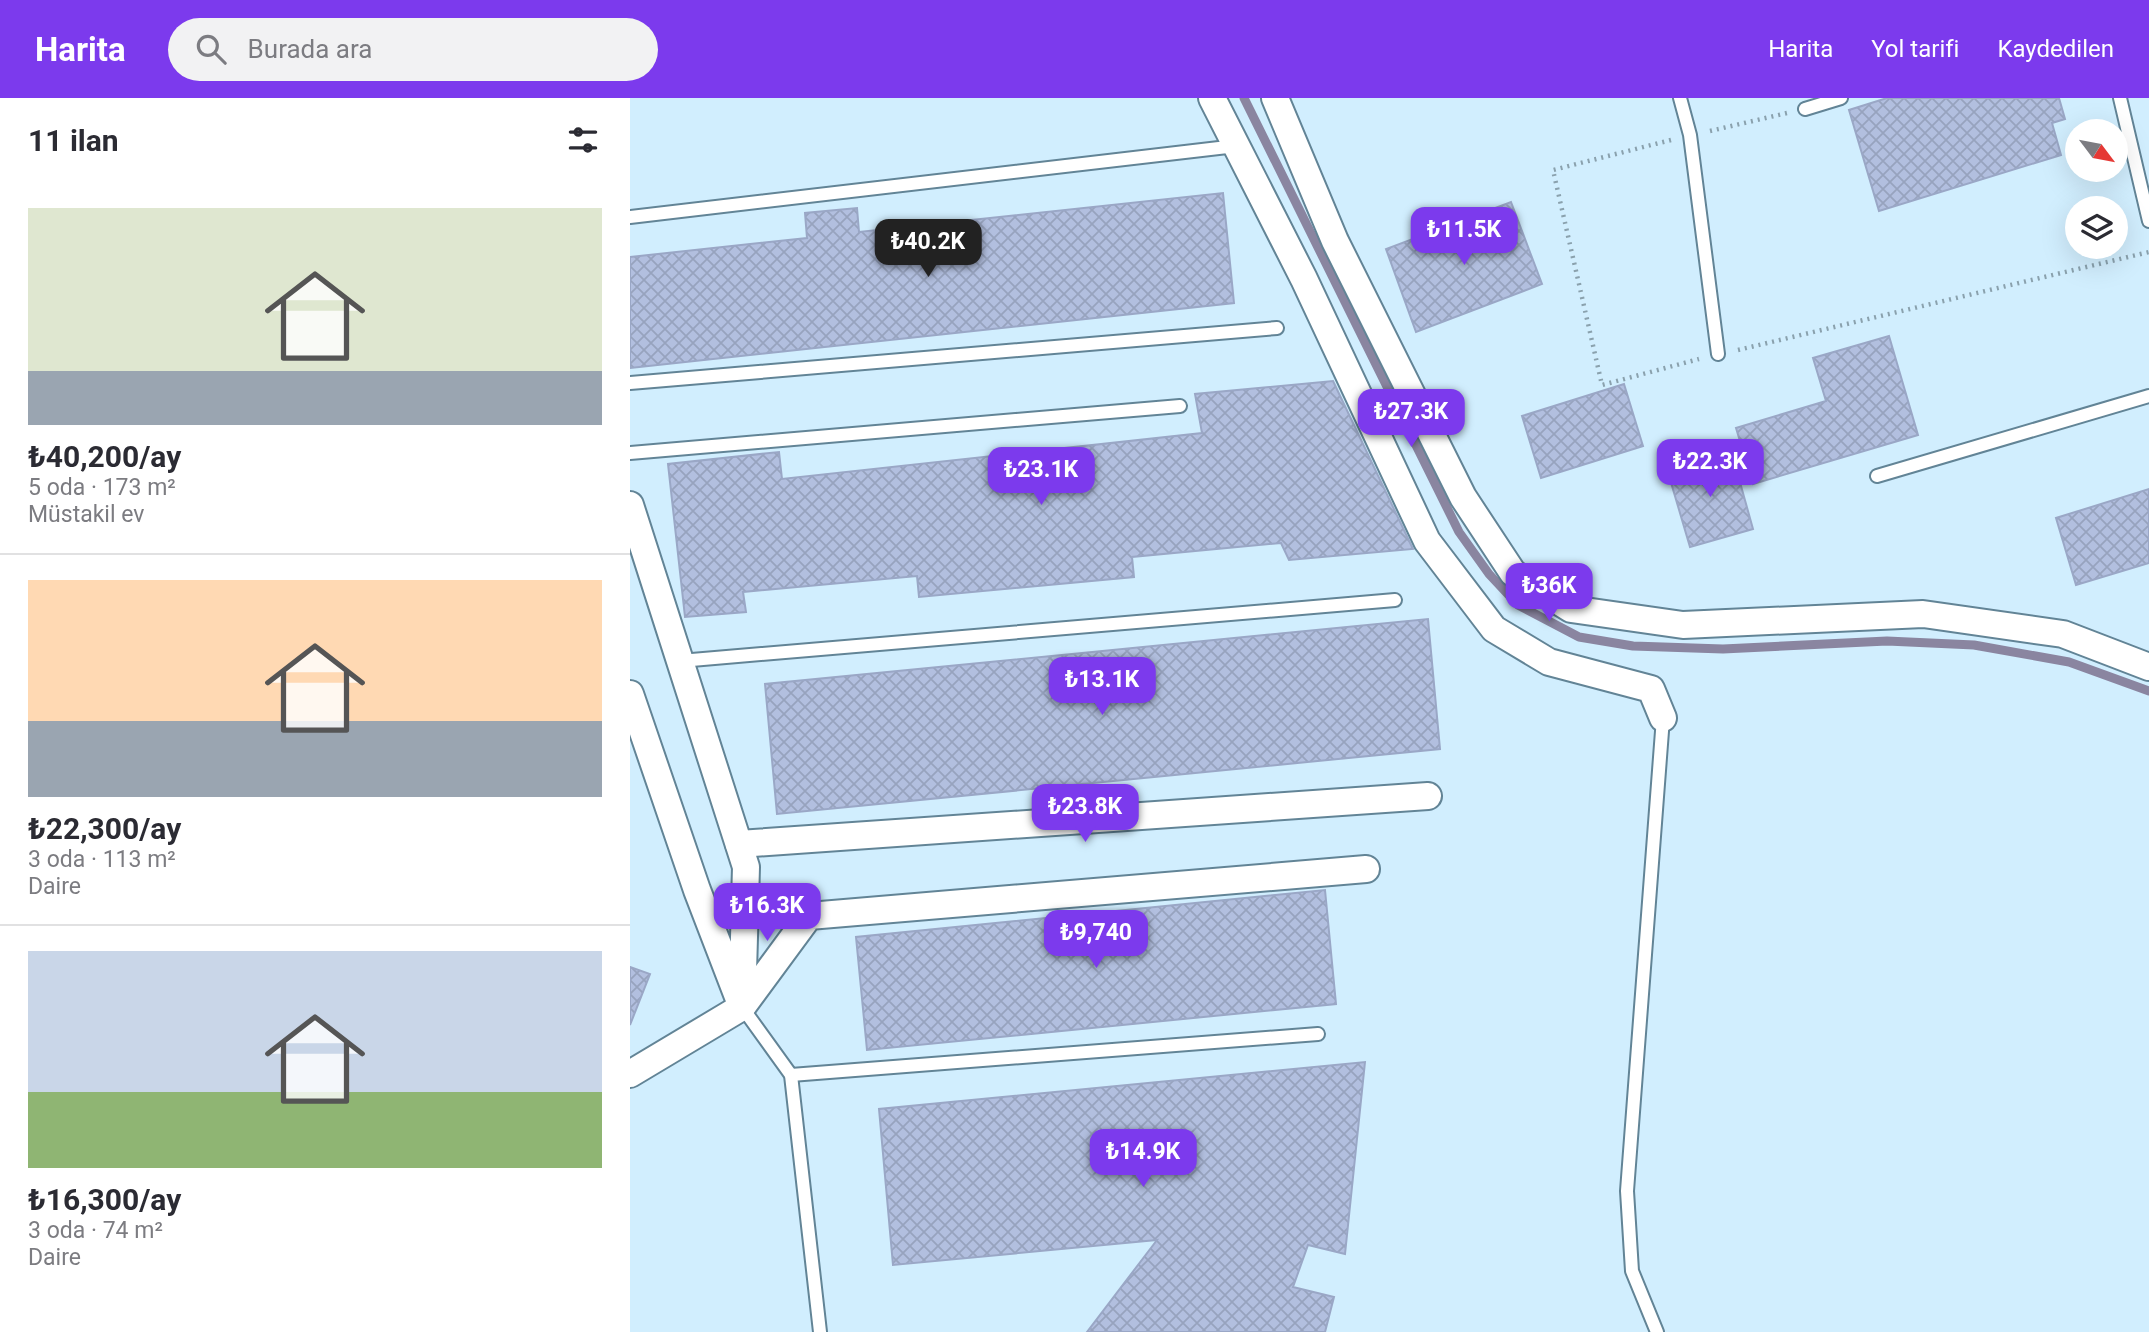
<!DOCTYPE html>
<html lang="tr">
<meta charset="utf-8">
<style>
body{margin:0;font-family:Roboto,sans-serif;background:#f2f2f3;color:#2b2b33;height:100vh;display:flex;flex-direction:column;font-size:26px;white-space:nowrap}
*{box-sizing:border-box;margin:0}
p{font-size:23px;color:#7c7c81}
.icon{flex:none;width:38px;height:38px;fill:none;stroke:currentColor;stroke-width:2;stroke-linecap:round;stroke-linejoin:round}
.map{position:relative;flex:1;overflow:hidden}
.details{display:flex;flex-direction:column;background:#fff;width:630px}
.details>*{flex:none}
.needle{width:46px;rotate:122deg}
.fabs{position:absolute;left:1435px;top:21px;display:grid;gap:14px}
.fabs a{display:grid;place-items:center;width:63px;height:63px;border-radius:50%;background:#fff;box-shadow:0 7px 28px #0002;font-size:35px}
.price{position:absolute;translate:-50% -60px;padding:0 16px;border-radius:14px;background:#7c3aed;color:#fff;font-size:23px;line-height:46px;filter:drop-shadow(0 2px 4px #0008)}
.price::after{content:'';position:absolute;left:50%;top:42px;width:21px;height:16px;margin-left:-10px;background:inherit;clip-path:polygon(0 0,100% 0,50% 100%)}
.price.on{background:#222;color:#fff}
ul{padding:0;list-style:none}
li{display:grid;align-content:center;gap:14px;height:371px;padding:0 28px}
li+li{border-top:2px solid #e1e1e2}
li span{display:grid;place-items:center;height:217px;border-radius:0px;color:#555}
li>.icon{margin-inline-start:auto}
span .icon{width:126px;height:126px;fill:#fffc;stroke-width:1}
li b{font-size:30px}
h2{display:flex;justify-content:space-between;align-items:center;height:84px;padding:0 28px;font-size:30px}
header{display:flex;align-items:center;gap:42px;box-sizing:border-box;height:98px;padding:0 35px;background:#7c3aed;color:#fff}
header strong{font-size:33px}
nav{display:flex;gap:38px;margin-inline-start:auto;font-size:24px}
.search{width:490px;height:63px;background:#f2f2f3;display:flex;align-items:center;gap:18px;box-sizing:border-box;padding:0 24px;border-radius:38px;color:#7c7c81;font-size:26px}
main{display:flex;flex:1;min-height:0}
.map>svg:first-child{display:block}
</style>
<header>
<strong>Harita</strong>
<div class="search"><svg class="icon" aria-label="search" viewBox="0 0 24 24"><circle cx="10" cy="10" r="6"/><path d="M15 15l6 6"/></svg>Burada ara</div>
<nav><a>Harita</a><a>Yol tarifi</a><a>Kaydedilen</a></nav>
</header>
<main>
<section class="details">
<h2>11 ilan<svg class="icon" aria-label="filters" viewBox="0 0 24 24"><path d="M4 7h16M4 17h16"/><circle cx="9" cy="7" r="2"/><circle cx="15" cy="17" r="2"/></svg></h2>
<ul>
<li><span style="background:linear-gradient(#dfe7d0 75%,#9aa5b1 0)"><svg class="icon" aria-label="home" viewBox="0 0 24 24"><path d="M3 11l9-7 9 7M6 9v11h12V9"/></svg></span><div><b>₺40,200/ay</b><p>5 oda · 173 m²</p><p>Müstakil ev</p></div></li>
<li><span style="background:linear-gradient(#ffd9b3 65%,#9aa5b1 0)"><svg class="icon" aria-label="home" viewBox="0 0 24 24"><path d="M3 11l9-7 9 7M6 9v11h12V9"/></svg></span><div><b>₺22,300/ay</b><p>3 oda · 113 m²</p><p>Daire</p></div></li>
<li><span style="background:linear-gradient(#c9d6e8 65%,#8fb573 0)"><svg class="icon" aria-label="home" viewBox="0 0 24 24"><path d="M3 11l9-7 9 7M6 9v11h12V9"/></svg></span><div><b>₺16,300/ay</b><p>3 oda · 74 m²</p><p>Daire</p></div></li>
</ul>
</section>
<div class="map">
<svg width="1519" height="1234" viewBox="0 0 1519 1234">
<defs>
<pattern id="building-cross-hatch" width="8" height="8" patternUnits="userSpaceOnUse" patternTransform="scale(1.75)"><rect width="8" height="8" fill="#b2bfdf"/><path d="M0 0l8 8M0 8l8-8" fill="none" stroke="#97a3be"/></pattern>
</defs>
<rect width="100%" height="100%" fill="#d1eefe"/>
<g fill="none" stroke-linecap="round" stroke-linejoin="round">
<!-- stream -->
<path stroke="#8a85a0" stroke-width="9" d="M614,0L829,434L859,476L888,507L949,539L1003,548L1093,551L1257,543L1344,547L1439,564L1519,593"/>
</g>
<!-- building -->
<g fill="url(#building-cross-hatch)" stroke="#9aa7c6" stroke-width="2">
<path d="M1257,0H1429L1435,21L1422,25L1431,57L1249,113L1219,12Z"/>
<path d="M593,95L604,205L0,270V159L177,140L175,115L227,110L229,134Z"/>
<path d="M881,104L912,186L786,234L756,151Z"/>
<path d="M1259,238L1288,337L1123,386L1106,330L1196,303L1183,260Z"/>
<path d="M703,283L783,451L659,462L651,445L502,459L504,479L289,499L287,478L113,494L116,514L55,519L38,366L149,354L152,381L572,335L565,296Z"/>
<path d="M994,286L1013,348L911,380L892,318Z"/>
<path d="M1101,352L1123,431L1060,449L1037,371Z"/>
<path d="M1519,391V465L1446,487L1426,420Z"/>
<path d="M798,521L810,651L147,716L135,586Z"/>
<path d="M695,792L706,906L237,952L226,839Z"/>
<path d="M0,869L20,876L0,927Z"/>
<path d="M735,964L715,1156L678,1147L663,1189L704,1199L695,1234H457L527,1142L263,1167L249,1011Z"/>
</g>
<g fill="none" stroke-linecap="round" stroke-linejoin="round">
<!-- service casing -->
<g stroke="#628496" stroke-width="16">
<g id="service">
<path d="M1050,0L1060,37L1088,256"/>
<path d="M1490,0L1519,123"/>
<path d="M1175,11L1211,0"/>
<path d="M0,119L606,48"/>
<path d="M0,285L647,230"/>
<path d="M0,355L550,308"/>
<path d="M1247,378L1519,298"/>
<path d="M50,563L765,502"/>
<path d="M112,909L161,977L190,1234"/>
<path d="M161,977L688,936"/>
<path d="M1027,1234L1002,1173L997,1093L1033,620"/>
</g>
</g>
<!-- minor casing -->
<g stroke="#628496" stroke-width="30">
<g id="minor">
<path d="M582,0L674,181L797,443L864,531L919,564L1021,591L1033,620"/>
<path d="M645,0L705,143L833,399L883,475L941,511L1053,527L1293,516L1433,536L1519,569"/>
<path d="M0,407L116,769L112,909L67,792L0,596"/>
<path d="M109,746L798,698"/>
<path d="M0,976L112,909L179,818L736,771"/>
</g>
</g>
<!-- path -->
<g stroke="#8aa1ad" stroke-width="4.5" stroke-dasharray="2 5" stroke-linecap="butt">
<path d="M1080,33L1157,15"/>
<path d="M1041,42L923,72L972,287L1069,261"/>
<path d="M1108,252L1519,154"/>
</g>
<!-- service -->
<use href="#service" stroke="#fff" stroke-width="12"/>
<!-- minor -->
<use href="#minor" stroke="#fff" stroke-width="26"/>
</g>
</svg>
<div class="fabs">
<a><svg class="needle" viewBox="-14 -14 28 28"><path d="M0-13l5 13h-10z" fill="#e53935"/><path d="M0 13l5-13h-10z" fill="#7c7c81"/></svg></a>
<a><svg class="icon" aria-label="layers" viewBox="0 0 24 24"><path d="M12 4l9 5-9 5-9-5zM3 14l9 5 9-5"/></svg></a>
</div>
<b class="price" style="left:834px;top:169px">₺11.5K</b>
<b class="price on" style="left:298px;top:181px">₺40.2K</b>
<b class="price" style="left:781px;top:351px">₺27.3K</b>
<b class="price" style="left:1080px;top:401px">₺22.3K</b>
<b class="price" style="left:411px;top:409px">₺23.1K</b>
<b class="price" style="left:919px;top:525px">₺36K</b>
<b class="price" style="left:472px;top:619px">₺13.1K</b>
<b class="price" style="left:455px;top:746px">₺23.8K</b>
<b class="price" style="left:137px;top:845px">₺16.3K</b>
<b class="price" style="left:466px;top:872px">₺9,740</b>
<b class="price" style="left:513px;top:1091px">₺14.9K</b>
</div>
</main>
